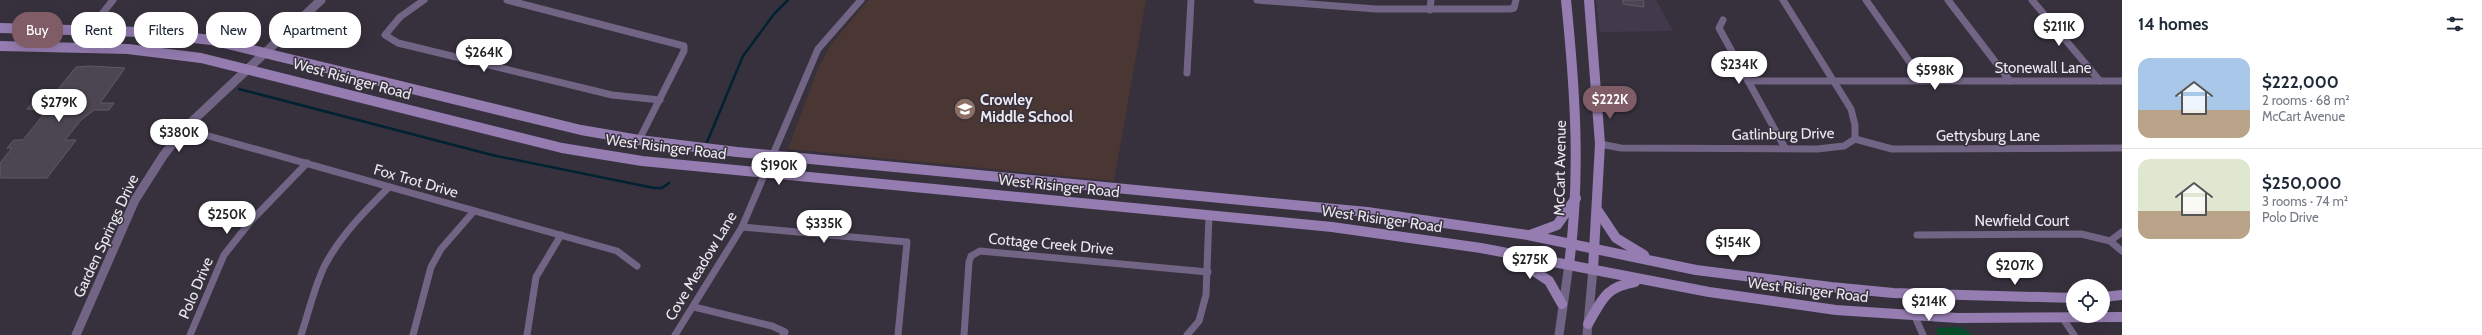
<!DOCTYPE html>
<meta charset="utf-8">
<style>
body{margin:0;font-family:Cabin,sans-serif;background:#f6f6f7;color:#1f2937;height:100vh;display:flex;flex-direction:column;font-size:15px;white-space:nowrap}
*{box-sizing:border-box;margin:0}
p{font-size:13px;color:#747a83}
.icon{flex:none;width:22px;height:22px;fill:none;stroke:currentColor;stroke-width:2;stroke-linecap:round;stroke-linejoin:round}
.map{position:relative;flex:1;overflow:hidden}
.panel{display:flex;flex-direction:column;background:#fff;width:360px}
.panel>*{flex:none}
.guide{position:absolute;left:12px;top:12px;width:380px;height:36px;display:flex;gap:8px}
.controls{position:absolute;left:2066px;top:279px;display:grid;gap:8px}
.controls a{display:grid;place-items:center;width:44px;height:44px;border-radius:50%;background:#fff;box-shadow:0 4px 16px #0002;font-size:20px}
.price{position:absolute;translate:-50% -34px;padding:0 9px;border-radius:14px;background:#fff;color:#222;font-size:13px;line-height:26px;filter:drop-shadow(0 1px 2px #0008)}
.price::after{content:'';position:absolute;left:50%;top:24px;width:12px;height:9px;margin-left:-6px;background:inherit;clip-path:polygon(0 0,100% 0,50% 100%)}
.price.active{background:#7f5c66;color:#fff}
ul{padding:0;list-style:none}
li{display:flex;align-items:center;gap:12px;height:100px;padding:0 16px}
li+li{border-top:1px solid #e0e1e3}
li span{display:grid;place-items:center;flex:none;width:112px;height:80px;border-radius:12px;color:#555}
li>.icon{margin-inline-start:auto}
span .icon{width:48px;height:48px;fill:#fffc;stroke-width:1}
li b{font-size:17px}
h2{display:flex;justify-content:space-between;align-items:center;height:48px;padding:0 16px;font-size:17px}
.chip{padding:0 14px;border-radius:16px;background:#fff;box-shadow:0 4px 16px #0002;font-size:14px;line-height:36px}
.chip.active{background:#7f5c66;color:#fff}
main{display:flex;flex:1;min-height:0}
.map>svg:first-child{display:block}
</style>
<main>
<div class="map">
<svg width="2122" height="335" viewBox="0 0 2122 335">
<rect width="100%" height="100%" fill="#36313d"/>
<!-- built -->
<path fill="#423a4b" d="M1596,0H1656L1673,31L1600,32Z"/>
<!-- education -->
<path fill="#4a3633" d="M868,0H1146L1114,181L788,149L818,68L830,46Z"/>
<!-- green -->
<path fill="#094c2a" d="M1961,327L1973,335H1938L1936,328Z"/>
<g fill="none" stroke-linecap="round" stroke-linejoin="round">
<!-- stream -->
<g stroke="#012231" stroke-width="2.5">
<path d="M239,89L492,155L654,188H662L669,183"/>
<path d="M707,142L743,56L774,14L788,0"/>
</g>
</g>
<!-- building -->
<g fill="#4b4652" stroke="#605b67">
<path d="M1623,0H1643L1644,7L1623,4Z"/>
<path d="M89,66L125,68L100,103H114L109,110H94L81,120L65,140H76L47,178H0V163L12,148H7L14,140H23L44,114H38L41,110L27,109L33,102L47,103L76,67Z"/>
</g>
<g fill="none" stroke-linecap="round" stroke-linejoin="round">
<!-- minor -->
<g stroke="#726484" stroke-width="7">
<path d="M424,0L400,17L385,35L398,43L612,95L660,100"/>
<path d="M507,0L684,46V51L639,140"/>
<path d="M1257,0L1376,9H1510L1514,8L1516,0"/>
<path d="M1866,0L1923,81"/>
<path d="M1948,0L2010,81"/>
<path d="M2032,0L2100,81"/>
<path d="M1430,10L1431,0"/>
<path d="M1723,20L1719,28L1785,148"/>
<path d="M90,29L113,0"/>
<path d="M1187,73L1191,0"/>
<path d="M1748,81H2122"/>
<path d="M184,129L617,251L637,266"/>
<path d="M1855,139L1892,149L2122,148"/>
<path d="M1600,144L1621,148L1817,149L1844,146L1855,139V125L1851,109L1783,0"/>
<path d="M742,227L907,242L898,335"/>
<path d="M1917,235L2081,234L2110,241L2122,251"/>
<path d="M2110,241L2122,232"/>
<path d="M1905,294L1923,335"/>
<path d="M694,307L772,326L785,332L783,335"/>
<path d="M2064,320L2074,335"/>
<path d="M190,335L224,255L251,221L307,163"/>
<path d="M301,335C309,312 314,287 325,265C341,235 365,211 389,187"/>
<path d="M413,335L431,267L441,249L474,211"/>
<path d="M527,335L536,277L561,235"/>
<path d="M675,335L742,227L818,49L861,0"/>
<path d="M964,335L969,262L971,256L980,251L1208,272"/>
<path d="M1187,335L1199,321L1206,295L1209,215"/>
</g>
<!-- tertiary -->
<g stroke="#726484" stroke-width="9">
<path d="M76,335L135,200L163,156L184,129L321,0"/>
<path d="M1559,335L1569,264"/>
<path d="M1587,335L1593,269"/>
</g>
<!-- secondary -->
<g stroke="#957db1" stroke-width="10">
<path d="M1566,0C1575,88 1581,175 1569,264"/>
<path d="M1589,0L1600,144L1593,269"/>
<path d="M0,28L141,32L211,40L581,130L639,140L737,152L1367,212L1528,235L1696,270L1831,287L1893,293L2073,298"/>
<path d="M0,46L128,49L201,58L562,148L642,161L1332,227L1481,248L1709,292L1836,310L1958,318L2122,317"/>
<path d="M1598,211L1616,238L1644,255"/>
<path d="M1530,235L1557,225L1576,198"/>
<path d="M1513,257L1549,281L1562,304"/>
<path d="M2103,297L2122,295"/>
<path d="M1588,324C1602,300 1605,287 1635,282"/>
</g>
</g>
<!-- icons -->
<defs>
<g id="school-disc" transform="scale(1.15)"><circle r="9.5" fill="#8d6e63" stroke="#36313d"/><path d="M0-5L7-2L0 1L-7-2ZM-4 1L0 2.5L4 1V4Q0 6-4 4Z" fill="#fff"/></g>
</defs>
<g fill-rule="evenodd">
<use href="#school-disc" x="965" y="109"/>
</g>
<g text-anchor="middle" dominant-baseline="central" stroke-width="3" stroke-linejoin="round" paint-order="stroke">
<!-- street labels -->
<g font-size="15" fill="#ebe8ef" stroke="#36313d">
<text x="2043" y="68">Stonewall Lane</text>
<text transform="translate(352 79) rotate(15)">West Risinger Road</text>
<text transform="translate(1783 134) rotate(-1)">Gatlinburg Drive</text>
<text x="1988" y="136">Gettysburg Lane</text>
<text transform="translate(666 147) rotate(7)">West Risinger Road</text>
<text transform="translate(1560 168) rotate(-89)">McCart Avenue</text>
<text transform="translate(416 181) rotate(16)">Fox Trot Drive</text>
<text transform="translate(1059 186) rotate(6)">West Risinger Road</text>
<text transform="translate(1382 219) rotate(8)">West Risinger Road</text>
<text x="2022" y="221">Newfield Court</text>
<text transform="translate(106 236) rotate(-65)">Garden Springs Drive</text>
<text transform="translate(1051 244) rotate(5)">Cottage Creek Drive</text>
<text transform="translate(701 266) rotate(-59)">Cove Meadow Lane</text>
<text transform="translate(196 288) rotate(-67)">Polo Drive</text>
<text transform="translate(1808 290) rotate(7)">West Risinger Road</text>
</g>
<!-- poi labels -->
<g font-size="15" font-weight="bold" fill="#ebe8ef" stroke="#36313d" text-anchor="start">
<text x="980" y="100">Crowley<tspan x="980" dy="17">Middle School</tspan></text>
</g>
</g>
</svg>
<div class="controls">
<a><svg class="icon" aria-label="locate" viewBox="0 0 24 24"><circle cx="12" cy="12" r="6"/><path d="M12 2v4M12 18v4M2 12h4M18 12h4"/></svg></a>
</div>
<b class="price" style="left:2059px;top:47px">$211K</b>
<b class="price" style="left:484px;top:73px">$264K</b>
<b class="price" style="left:1739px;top:85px">$234K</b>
<b class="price" style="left:1935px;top:91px">$598K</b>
<b class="price active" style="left:1610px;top:120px">$222K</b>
<b class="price" style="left:59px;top:123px">$279K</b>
<b class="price" style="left:179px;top:153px">$380K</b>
<b class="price" style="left:779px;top:186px">$190K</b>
<b class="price" style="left:227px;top:235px">$250K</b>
<b class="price" style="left:824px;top:244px">$335K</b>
<b class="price" style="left:1733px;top:263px">$154K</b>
<b class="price" style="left:1530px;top:280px">$275K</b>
<b class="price" style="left:2015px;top:286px">$207K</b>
<b class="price" style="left:1929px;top:322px">$214K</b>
<div class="guide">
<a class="chip active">Buy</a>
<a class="chip">Rent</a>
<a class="chip">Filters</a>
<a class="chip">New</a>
<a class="chip">Apartment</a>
</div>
</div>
<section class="panel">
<h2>14 homes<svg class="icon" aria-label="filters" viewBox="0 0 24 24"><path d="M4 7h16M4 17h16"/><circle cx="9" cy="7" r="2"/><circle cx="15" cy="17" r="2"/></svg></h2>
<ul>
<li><span style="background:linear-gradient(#a9c7e8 65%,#b9a48a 0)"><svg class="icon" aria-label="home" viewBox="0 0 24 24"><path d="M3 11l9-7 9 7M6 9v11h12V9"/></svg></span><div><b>$222,000</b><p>2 rooms · 68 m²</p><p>McCart Avenue</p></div></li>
<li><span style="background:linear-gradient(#dfe7d0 65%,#b9a48a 0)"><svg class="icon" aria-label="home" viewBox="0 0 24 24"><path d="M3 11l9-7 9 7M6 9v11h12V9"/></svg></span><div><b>$250,000</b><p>3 rooms · 74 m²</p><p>Polo Drive</p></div></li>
</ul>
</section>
</main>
